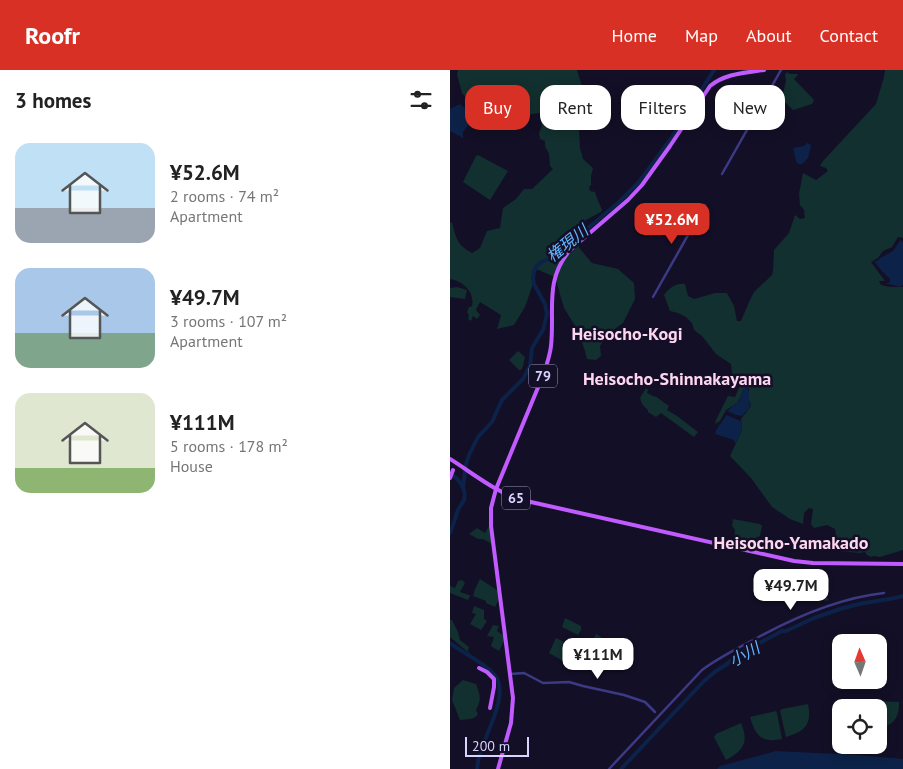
<!DOCTYPE html>
<meta charset="utf-8">
<style>
body{margin:0;font-family:"PT Sans","Noto Sans JP",sans-serif;background:#f2f2f2;color:#222;height:100vh;display:flex;flex-direction:column;font-size:19px;white-space:nowrap}
*{box-sizing:border-box;margin:0}
p{font-size:16px;color:#767676}
.icon{flex:none;width:28px;height:28px;fill:none;stroke:currentColor;stroke-width:2;stroke-linecap:round;stroke-linejoin:round}
.map{position:relative;flex:1;overflow:hidden}
.drawer{display:flex;flex-direction:column;background:#fff;width:450px}
.drawer>*{flex:none}
.top-card{position:absolute;left:15px;top:15px;width:362px;height:45px;display:flex;gap:10px}
.needle{width:32px;rotate:358deg}
.buttons{position:absolute;left:382px;top:564px;display:grid;gap:10px}
.buttons a{display:grid;place-items:center;width:55px;height:55px;border-radius:10px;background:#fff;box-shadow:0 2px 12px #0003;font-size:25px}
.scale{position:absolute;left:15px;bottom:12px;width:64px;box-sizing:border-box;padding-left:5px;border:2px solid #d9d4ff;border-top:0;font-size:14px;line-height:18px;white-space:nowrap;color:#d9d4ff;-webkit-text-stroke:4px #130f26;paint-order:stroke}
.price{position:absolute;translate:-50% -42px;padding:0 11px;border-radius:10px;background:#fff;color:#222;font-size:16px;line-height:32px;filter:drop-shadow(0 1px 2px #0008)}
.price::after{content:'';position:absolute;left:50%;top:30px;width:15px;height:11px;margin-left:-8px;background:inherit;clip-path:polygon(0 0,100% 0,50% 100%)}
.price.selected{background:#d93025;color:#fff}
ul{padding:0;list-style:none}
li{display:flex;align-items:center;gap:15px;height:125px;padding:0 15px}
li span{display:grid;place-items:center;flex:none;width:140px;height:100px;border-radius:15px;color:#555}
li>.icon{margin-inline-start:auto}
span .icon{width:60px;height:60px;fill:#fffc;stroke-width:1}
li b{font-size:21px}
h2{display:flex;justify-content:space-between;align-items:center;height:60px;padding:0 15px;font-size:21px}
.tag{padding:0 18px;border-radius:15px;background:#fff;box-shadow:0 2px 12px #0003;font-size:18px;line-height:45px}
.tag.selected{background:#d93025;color:#fff}
header{display:flex;align-items:center;gap:30px;box-sizing:border-box;height:70px;padding:0 25px;background:#d93025;color:#fff}
header strong{font-size:24px}
nav{display:flex;gap:28px;margin-inline-start:auto;font-size:18px}
main{display:flex;flex:1;min-height:0}
.map>svg:first-child{display:block}
</style>
<header>
<strong>Roofr</strong>
<nav><a>Home</a><a>Map</a><a>About</a><a>Contact</a></nav>
</header>
<main>
<section class="drawer">
<h2>3 homes<svg class="icon" aria-label="filters" viewBox="0 0 24 24"><path d="M4 7h16M4 17h16"/><circle cx="9" cy="7" r="2"/><circle cx="15" cy="17" r="2"/></svg></h2>
<ul>
<li><span style="background:linear-gradient(#bfe0f5 65%,#9aa5b1 0)"><svg class="icon" aria-label="home" viewBox="0 0 24 24"><path d="M3 11l9-7 9 7M6 9v11h12V9"/></svg></span><div><b>¥52.6M</b><p>2 rooms · 74 m²</p><p>Apartment</p></div></li>
<li><span style="background:linear-gradient(#a9c7e8 65%,#7fa58c 0)"><svg class="icon" aria-label="home" viewBox="0 0 24 24"><path d="M3 11l9-7 9 7M6 9v11h12V9"/></svg></span><div><b>¥49.7M</b><p>3 rooms · 107 m²</p><p>Apartment</p></div></li>
<li><span style="background:linear-gradient(#dfe7d0 75%,#8fb573 0)"><svg class="icon" aria-label="home" viewBox="0 0 24 24"><path d="M3 11l9-7 9 7M6 9v11h12V9"/></svg></span><div><b>¥111M</b><p>5 rooms · 178 m²</p><p>House</p></div></li>
</ul>
</section>
<div class="map">
<svg width="453" height="699" viewBox="0 0 453 699">
<rect width="100%" height="100%" fill="#130f26"/>
<!-- green -->
<g fill="#12302f">
<path d="M8,0H127L134,23L124,29L126,33L135,29L141,50L129,60L130,78L133,89L143,98L141,106V115L139,117L140,121L145,122L147,128L152,140L151,142L134,151L127,157L125,167L130,179L142,193L168,199L184,213L185,229L173,253L159,263L150,276L151,286L146,290L137,289L135,281L127,259L114,238L105,207L86,199L84,211L75,237L64,255L47,259L51,245L30,232L26,240L30,245L27,249L23,246L21,251L18,249L19,245L17,242L19,237L22,236C25,222 13,211 0,209V153L2,152C6,168 7,175 22,183L30,178L37,161L50,158L53,138L66,129L74,119H82L103,99L100,96L99,84L95,76V71L90,69L89,63L92,56L90,43L75,45L52,38L30,40L23,35L12,23L7,4Z"/>
<path d="M435,0H453V168L448,167L442,177L433,181L428,188L421,192L435,211H429L431,215L440,217H453V480L430,487L423,486L422,487L417,485L415,482L410,483L387,481C383,474 387,466 385,459L377,455L364,458L361,454L363,439L359,438L354,443L353,454L340,449L322,437L301,408L280,386L292,360L291,349L301,336L299,330V319L298,318H294L290,328L287,333L276,340L270,351L265,354L266,350L278,326L285,327L290,315L282,303L281,294L266,284L252,266L244,260L242,253L236,247L228,243L220,241L214,225C219,218 226,213 235,214L238,226L244,229L265,223H277L284,236L287,251H291L299,232L304,222L322,205L323,201L324,180L339,163L345,145L350,149L355,148L354,140L350,135L349,124L353,103L366,110L378,101L376,98L370,96L373,91L426,34L434,7Z"/>
<path d="M337,2L339,4H347L348,5L344,9L364,30L362,34L343,40L332,29L336,10L335,5Z"/>
<path d="M28,85L58,101L40,130L13,112L26,86Z"/>
<path d="M7,217L17,220L15,229L0,227V218Z"/>
<path d="M68,281L75,287L73,296L71,300H69L59,290Z"/>
<path d="M196,318L198,320L197,323L205,327V326L219,336L217,340L227,346L248,362L244,367L211,343L206,347L198,342V340L192,334L190,328Z"/>
<path d="M283,449L310,454L312,456L310,466C302,470 293,472 284,471L285,460L282,456Z"/>
<path d="M39,456L42,474L33,469H28L19,464L27,458L35,463Z"/>
<path d="M30,509L47,520L49,529L45,537L36,533V531L23,526L25,519Z"/>
<path d="M12,510L15,513L10,522L22,526H20L18,530L0,523V516L5,518L8,511Z"/>
<path d="M343,517H353L361,520L367,517L374,523L379,530L376,531L356,524L354,528L347,526L348,522L342,520Z"/>
<path d="M24,536L34,540V549L37,551L31,560L20,554L26,544L22,543Z"/>
<path d="M115,548L131,556V560L128,565L112,557Z"/>
<path d="M0,550H2L8,562L10,570L19,577L18,580L19,583L0,567Z"/>
<path d="M43,555L49,556L47,561L54,566V571L49,581L44,578L41,576L44,567L37,566Z"/>
<path d="M146,564L156,570L148,586L137,580Z"/>
<path d="M106,568L122,576L117,585L115,592L99,583Z"/>
<path d="M13,610L26,614C30,626 32,629 26,640L28,644C25,650 17,649 10,650L2,630L4,618Z"/>
<path d="M418,630L419,632V637H392L391,631Z"/>
<path d="M423,631L449,632C449,647 445,655 429,658V638L420,637V632Z"/>
<path d="M358,634C362,655 355,661 336,667L330,641L332,639Z"/>
<path d="M326,641L327,643L332,669C312,673 306,667 300,647Z"/>
<path d="M291,653C299,672 294,680 276,690L264,667L266,664Z"/>
</g>
<!-- water -->
<g fill="#0c2248">
<path d="M10,34L25,47L13,62V68L0,61V39Z"/>
<path d="M357,73L360,74L361,76L358,88L352,94H348L346,91L343,78L354,76Z"/>
<path d="M449,169L453,172V215L450,217L439,214H435L440,212V209L431,200L424,191H427L430,188L443,181L450,171Z"/>
<path d="M294,318H297L299,321V331L300,337L292,346L286,345L277,341L289,331Z"/>
<path d="M276,345L291,351L292,360L286,373L284,372V370L265,364C267,356 273,352 276,345Z"/>
<path d="M326,681L408,685L453,689V699H267L270,696Z"/>
</g>
<g fill="none" stroke-linecap="round" stroke-linejoin="round">
<!-- stream -->
<path stroke="#0c2248" stroke-width="1" d="M298,479C311,471 317,469 332,475"/>
<!-- river -->
<g stroke="#0c2248" stroke-width="4">
<path d="M0,404C9,408 17,420 14,430C12,434 9,437 8,440C5,448 3,456 0,463"/>
<path d="M13,418L16,394L19,385L28,367L42,352L52,330L73,309L80,296L82,278L93,260L97,244L95,234L84,214L83,208L84,202L86,197L91,192L101,188L107,184L168,133L189,112L222,67L264,0"/>
<path d="M0,573C14,584 32,591 44,604C61,623 35,664 30,684C28,689 28,694 27,699"/>
<path d="M171,699L254,611L266,601L277,594L287,585L332,561H336L364,548L390,539L409,534L445,528L453,526"/>
</g>
<!-- minor -->
<g stroke="#3d3a85" stroke-width="2.5">
<path d="M272,104L331,0"/>
<path d="M203,227L255,135"/>
<path d="M60,604L74,603L93,613L119,612L133,616L174,625L195,632L205,642"/>
<path d="M159,699L252,600C268,588 286,579 305,569C345,547 388,528 434,523"/>
</g>
<!-- major -->
<g stroke="#c25bff" stroke-width="4">
<path d="M0,389C24,404 45,422 72,430L344,491L363,493L453,494"/>
<path d="M0,408L3,400"/>
<path d="M29,598L37,602L44,609V617L40,638"/>
<path d="M48,699L61,653L63,628L41,456V438L46,419L94,303C97,294 100,285 101,276C105,240 94,211 120,180L178,130L192,115L220,76L260,16C276,3 295,3 314,0"/>
</g>
</g>
<g text-anchor="middle" dominant-baseline="central" stroke-width="5" stroke-linejoin="round" paint-order="stroke">
<!-- shield labels -->
<g fill="#130f26" stroke="#9e99be" stroke-width="1">
<rect x="79" y="294.5" width="28" height="23" rx="4"/>
<rect x="52" y="416.5" width="28" height="23" rx="4"/>
</g>
<g font-size="14" font-weight="bold" fill="#d9d4ff">
<text x="93" y="306">79</text>
<text x="66" y="428">65</text>
</g>
<!-- water labels -->
<g font-size="16" font-style="italic" fill="#62b6ff" stroke="#130f26">
<text transform="translate(117 173) rotate(-39)">権現川</text>
<text transform="translate(294 584) rotate(-29)">小川</text>
</g>
<!-- quarter labels -->
<g font-size="18" font-weight="bold" fill="#ffd6f0" stroke="#130f26">
<text x="177" y="263">Heisocho-Kogi</text>
<text x="227" y="308">Heisocho-Shinnakayama</text>
<text x="341" y="472">Heisocho-Yamakado</text>
</g>
</g>
</svg>
<div class="buttons">
<a><svg class="needle" viewBox="-14 -14 28 28"><path d="M0-13l5 13h-10z" fill="#e53935"/><path d="M0 13l5-13h-10z" fill="#767676"/></svg></a>
<a><svg class="icon" aria-label="locate" viewBox="0 0 24 24"><circle cx="12" cy="12" r="6"/><path d="M12 2v4M12 18v4M2 12h4M18 12h4"/></svg></a>
</div>
<div class="scale">200 m</div>
<b class="price selected" style="left:222px;top:175px">¥52.6M</b>
<b class="price" style="left:341px;top:541px">¥49.7M</b>
<b class="price" style="left:148px;top:610px">¥111M</b>
<div class="top-card">
<a class="tag selected">Buy</a>
<a class="tag">Rent</a>
<a class="tag">Filters</a>
<a class="tag">New</a>
</div>
</div>
</main>
